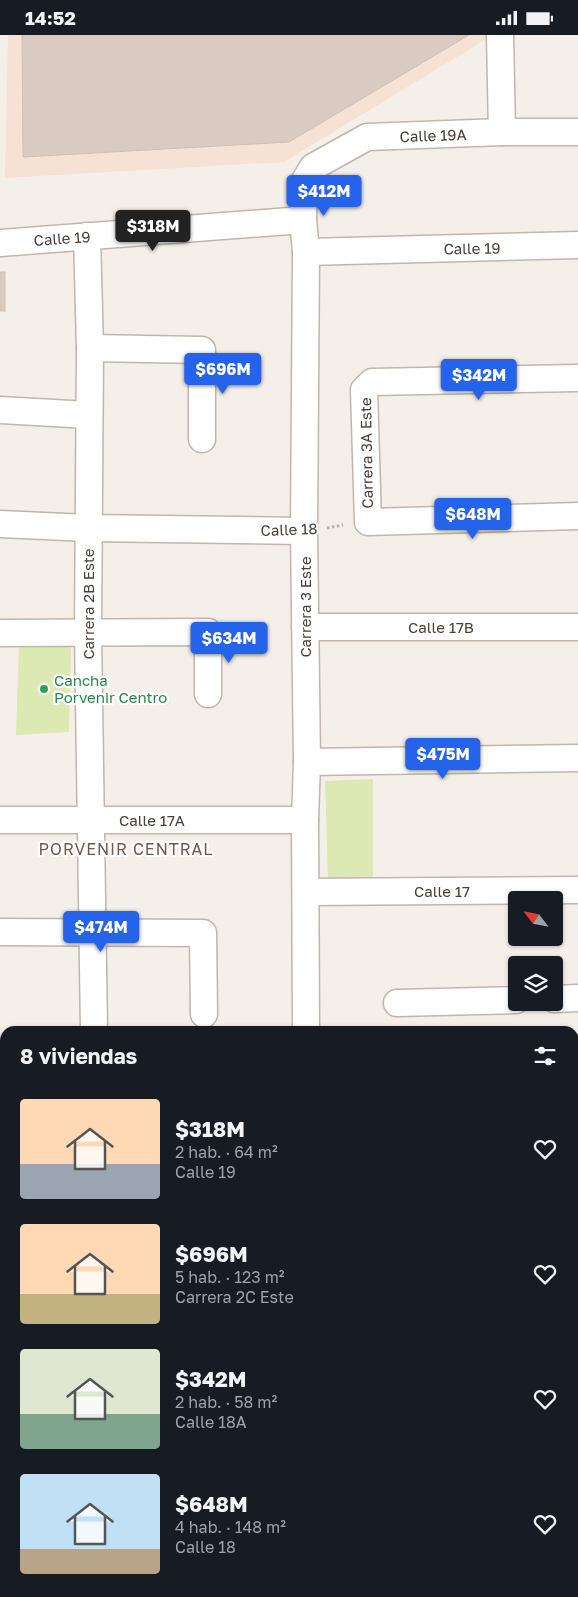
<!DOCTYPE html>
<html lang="es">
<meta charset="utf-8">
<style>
body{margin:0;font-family:"Golos Text",sans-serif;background:#242831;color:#f1f3f6;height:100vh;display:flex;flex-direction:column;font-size:19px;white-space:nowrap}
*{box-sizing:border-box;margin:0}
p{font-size:16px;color:#9ea1a6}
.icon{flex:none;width:28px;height:28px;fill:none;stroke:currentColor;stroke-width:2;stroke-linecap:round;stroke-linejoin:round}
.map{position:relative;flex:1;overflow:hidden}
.side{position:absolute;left:0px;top:991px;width:579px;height:571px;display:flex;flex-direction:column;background:#171b24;border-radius:15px 15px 0 0;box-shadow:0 1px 4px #0004}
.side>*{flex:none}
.needle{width:32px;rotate:302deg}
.fabs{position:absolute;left:508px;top:856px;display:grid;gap:10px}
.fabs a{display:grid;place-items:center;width:55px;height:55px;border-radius:5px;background:#171b24;box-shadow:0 1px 4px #0004;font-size:25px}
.price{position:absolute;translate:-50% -42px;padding:0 11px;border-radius:5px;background:#2563eb;color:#fff;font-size:16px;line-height:32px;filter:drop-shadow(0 1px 2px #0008)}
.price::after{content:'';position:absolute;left:50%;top:30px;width:15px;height:11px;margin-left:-8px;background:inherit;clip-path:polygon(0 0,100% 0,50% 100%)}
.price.on{background:#222;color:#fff}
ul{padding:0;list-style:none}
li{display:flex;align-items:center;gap:15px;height:125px;padding:0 20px}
li span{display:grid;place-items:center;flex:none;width:140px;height:100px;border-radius:5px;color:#555}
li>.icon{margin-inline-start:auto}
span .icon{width:60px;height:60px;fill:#fffc;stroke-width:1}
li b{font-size:21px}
h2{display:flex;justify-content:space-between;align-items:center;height:60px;padding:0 20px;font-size:21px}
.status{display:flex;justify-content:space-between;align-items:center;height:35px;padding:0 25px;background:#171b24;direction:ltr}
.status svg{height:14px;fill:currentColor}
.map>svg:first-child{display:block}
</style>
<div class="status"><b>14:52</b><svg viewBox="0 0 49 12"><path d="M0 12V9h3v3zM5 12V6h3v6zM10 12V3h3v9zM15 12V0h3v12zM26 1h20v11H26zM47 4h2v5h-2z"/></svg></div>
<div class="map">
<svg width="578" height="1562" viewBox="0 0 578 1562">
<rect width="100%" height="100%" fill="#f5efea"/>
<!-- residential -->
<path fill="#e9e0d8" d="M0,1387L5,1388V1558H377V1562H0Z"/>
<!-- commercial -->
<path fill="#f6e1d5" d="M8,0H493L284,127L5,143Z"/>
<!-- green -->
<g fill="#dce9b3">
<path d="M19,610L71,612L69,697L16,700Z"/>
<path d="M373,744V844H328L325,746Z"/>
<rect x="114" y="1558" width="48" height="4"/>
</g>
<!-- building -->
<g fill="#dacbc2" stroke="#d2bfb2">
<path d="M22,0H469L289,107L23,122Z"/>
<rect x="0" y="237" width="5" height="39"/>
</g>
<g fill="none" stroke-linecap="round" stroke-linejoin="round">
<!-- minor casing -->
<g stroke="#c1b5ac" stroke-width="29">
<g id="minor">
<path d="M500,0L502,97"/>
<path d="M87,201L90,313L88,598L94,996"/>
<path d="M0,208L303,185"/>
<path d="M306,217L578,210"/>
<path d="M90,313L202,315V404"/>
<path d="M578,343L372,347L364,355L368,487L578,481"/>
<path d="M0,375L89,380"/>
<path d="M0,489L88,493L304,496"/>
<path d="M305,592H578"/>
<path d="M0,598L208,597V659"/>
<path d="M307,727L578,723"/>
<path d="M0,785H305"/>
<path d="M306,857L578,855"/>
<path d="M0,897L203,898L204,979"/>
<path d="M554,964L578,963"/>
<path d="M397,968L516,965"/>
<path d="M306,996L305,785L307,727L304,496L306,217L303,185L304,147L313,132L367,102L502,97H578"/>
<path d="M0,1127H5"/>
<path d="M0,1237L5,1238"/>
<path d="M0,1355L5,1356"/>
<path d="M574,1406H578"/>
<path d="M440,1558L442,1562"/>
<path d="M396,1562L397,1558"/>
</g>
</g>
<!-- path -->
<path stroke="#c2ad9d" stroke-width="3" stroke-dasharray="2.5 2.5" stroke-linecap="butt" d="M327,493L343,490"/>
<!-- minor -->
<use href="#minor" stroke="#fff" stroke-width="26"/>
</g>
<!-- markers -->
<circle fill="#2e9e5b" stroke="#fff" stroke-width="2" cx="44" cy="654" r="5"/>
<g text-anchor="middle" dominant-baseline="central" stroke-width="4.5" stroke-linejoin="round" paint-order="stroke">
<!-- street labels -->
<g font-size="15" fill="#493e38" stroke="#fff">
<text transform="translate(433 100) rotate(-2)">Calle 19A</text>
<text transform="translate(62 203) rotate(-4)">Calle 19</text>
<text transform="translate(472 213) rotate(-1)">Calle 19</text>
<text transform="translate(366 418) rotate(-91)">Carrera 3A Este</text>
<text transform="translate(289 494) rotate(-2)">Calle 18</text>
<text transform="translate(88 569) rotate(-90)">Carrera 2B Este</text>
<text transform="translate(305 572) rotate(-90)">Carrera 3 Este</text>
<text x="441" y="592">Calle 17B</text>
<text x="152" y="785">Calle 17A</text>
<text x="442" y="856">Calle 17</text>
</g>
<!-- leisure labels -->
<g font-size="15" fill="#27864d" stroke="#fff" text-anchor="start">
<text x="54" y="645">Cancha<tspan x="54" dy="17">Porvenir Centro</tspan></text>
</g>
<!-- neighbourhood labels -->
<g font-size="16" letter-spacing="1" fill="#6c5a4f" stroke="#fff">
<text x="126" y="814">PORVENIR CENTRAL</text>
</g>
</g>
</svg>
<div class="fabs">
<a><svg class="needle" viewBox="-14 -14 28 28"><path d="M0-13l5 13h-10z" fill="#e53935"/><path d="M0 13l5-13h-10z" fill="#9ea1a6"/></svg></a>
<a><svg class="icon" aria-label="layers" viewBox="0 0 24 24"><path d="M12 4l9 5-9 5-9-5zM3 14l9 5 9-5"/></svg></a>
</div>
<b class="price" style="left:324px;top:182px">$412M</b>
<b class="price on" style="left:153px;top:217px">$318M</b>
<b class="price" style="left:223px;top:360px">$696M</b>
<b class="price" style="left:479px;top:366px">$342M</b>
<b class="price" style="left:473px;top:505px">$648M</b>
<b class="price" style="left:229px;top:629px">$634M</b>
<b class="price" style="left:443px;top:745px">$475M</b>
<b class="price" style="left:101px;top:918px">$474M</b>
<section class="side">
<h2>8 viviendas<svg class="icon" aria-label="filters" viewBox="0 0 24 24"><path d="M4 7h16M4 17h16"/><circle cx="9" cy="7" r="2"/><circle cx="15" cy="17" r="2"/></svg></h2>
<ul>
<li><span style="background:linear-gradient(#ffd9b3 65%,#9aa5b1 0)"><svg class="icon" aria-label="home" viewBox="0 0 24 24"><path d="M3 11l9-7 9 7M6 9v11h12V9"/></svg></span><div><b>$318M</b><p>2 hab. · 64 m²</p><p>Calle 19</p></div><svg class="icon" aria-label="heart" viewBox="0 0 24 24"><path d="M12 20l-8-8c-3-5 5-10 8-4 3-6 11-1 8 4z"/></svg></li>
<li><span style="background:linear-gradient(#ffd9b3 70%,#c2b280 0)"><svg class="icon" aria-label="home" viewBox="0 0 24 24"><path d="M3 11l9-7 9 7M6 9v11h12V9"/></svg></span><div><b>$696M</b><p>5 hab. · 123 m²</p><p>Carrera 2C Este</p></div><svg class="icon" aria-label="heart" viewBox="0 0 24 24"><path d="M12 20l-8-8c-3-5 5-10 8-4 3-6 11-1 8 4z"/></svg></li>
<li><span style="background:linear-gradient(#dfe7d0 65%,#7fa58c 0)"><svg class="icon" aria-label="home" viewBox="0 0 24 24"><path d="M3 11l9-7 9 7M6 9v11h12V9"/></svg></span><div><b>$342M</b><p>2 hab. · 58 m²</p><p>Calle 18A</p></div><svg class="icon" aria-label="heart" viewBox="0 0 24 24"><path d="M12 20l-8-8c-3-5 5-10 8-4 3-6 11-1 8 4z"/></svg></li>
<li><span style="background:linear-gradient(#bfe0f5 75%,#b9a48a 0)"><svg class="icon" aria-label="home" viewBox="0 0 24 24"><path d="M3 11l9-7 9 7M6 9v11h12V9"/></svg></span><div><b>$648M</b><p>4 hab. · 148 m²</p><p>Calle 18</p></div><svg class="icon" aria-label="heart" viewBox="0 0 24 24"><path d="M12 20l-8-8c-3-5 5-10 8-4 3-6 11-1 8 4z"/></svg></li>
</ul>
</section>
</div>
